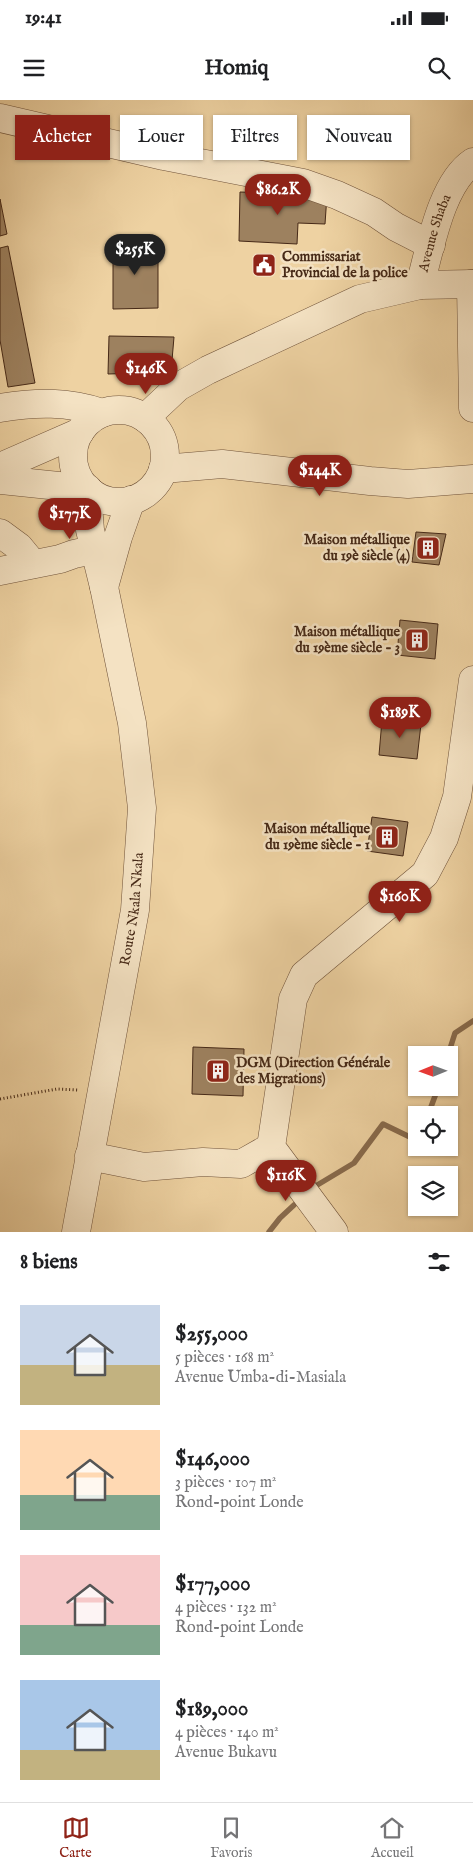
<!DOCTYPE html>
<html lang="fr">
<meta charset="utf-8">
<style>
body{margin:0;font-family:"IM FELL English",serif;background:#f6f6f6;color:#202124;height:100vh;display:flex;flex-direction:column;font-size:19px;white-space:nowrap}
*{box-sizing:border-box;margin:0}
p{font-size:16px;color:#757577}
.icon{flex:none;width:28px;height:28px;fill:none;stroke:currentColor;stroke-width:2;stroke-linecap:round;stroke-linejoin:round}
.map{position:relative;height:1132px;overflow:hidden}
.drawer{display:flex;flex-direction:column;background:#fff;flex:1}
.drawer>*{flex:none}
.hud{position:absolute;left:15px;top:15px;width:444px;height:45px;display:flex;gap:10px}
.needle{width:32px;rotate:269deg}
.tools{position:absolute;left:408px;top:946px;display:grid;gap:10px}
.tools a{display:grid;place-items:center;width:50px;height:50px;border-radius:0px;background:#fff;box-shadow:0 1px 4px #0004;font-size:25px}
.price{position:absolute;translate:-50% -42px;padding:0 11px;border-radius:18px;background:#8f2418;color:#fff;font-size:16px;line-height:32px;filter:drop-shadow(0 1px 2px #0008)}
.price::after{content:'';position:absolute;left:50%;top:30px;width:15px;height:11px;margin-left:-8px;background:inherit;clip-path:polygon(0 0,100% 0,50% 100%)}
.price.active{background:#222;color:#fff}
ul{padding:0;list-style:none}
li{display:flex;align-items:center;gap:15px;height:125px;padding:0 20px}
li span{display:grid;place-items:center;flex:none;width:140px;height:100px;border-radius:0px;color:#555}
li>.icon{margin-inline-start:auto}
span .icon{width:60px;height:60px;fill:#fffc;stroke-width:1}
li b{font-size:21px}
h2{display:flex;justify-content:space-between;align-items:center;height:60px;padding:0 20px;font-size:21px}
.tag{padding:0 18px;border-radius:0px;background:#fff;box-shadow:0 1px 4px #0004;font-size:18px;line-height:45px}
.tag.active{background:#8f2418;color:#fff}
.status{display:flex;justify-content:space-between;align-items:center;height:35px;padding:0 25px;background:#fff;direction:ltr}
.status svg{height:14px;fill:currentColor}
header{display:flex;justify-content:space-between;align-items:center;height:65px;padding:0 20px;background:#fff;font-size:22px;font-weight:700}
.tabs{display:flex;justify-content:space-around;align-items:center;height:70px;border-top:1px solid #e0e0e0;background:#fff;font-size:14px;color:#757577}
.tabs a{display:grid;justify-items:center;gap:2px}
.tabs .active{color:#8f2418}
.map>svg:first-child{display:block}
</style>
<div class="status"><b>19:41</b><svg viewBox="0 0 49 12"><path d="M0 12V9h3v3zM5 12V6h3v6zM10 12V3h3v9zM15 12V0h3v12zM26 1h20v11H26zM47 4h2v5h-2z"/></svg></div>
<header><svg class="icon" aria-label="menu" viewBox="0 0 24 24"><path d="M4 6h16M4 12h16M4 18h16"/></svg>Homiq<svg class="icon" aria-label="search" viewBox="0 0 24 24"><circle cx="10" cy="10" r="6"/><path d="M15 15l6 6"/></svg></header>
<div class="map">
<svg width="473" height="1132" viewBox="0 0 473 1132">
<rect width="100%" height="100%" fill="#eed2a2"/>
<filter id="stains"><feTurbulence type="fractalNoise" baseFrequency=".004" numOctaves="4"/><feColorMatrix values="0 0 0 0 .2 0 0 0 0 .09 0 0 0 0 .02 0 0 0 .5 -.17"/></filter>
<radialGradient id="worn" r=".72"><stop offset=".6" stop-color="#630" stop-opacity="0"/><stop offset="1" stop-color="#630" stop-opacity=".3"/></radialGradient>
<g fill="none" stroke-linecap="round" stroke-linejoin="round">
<!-- stream -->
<g stroke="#896c4e" stroke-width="5.5">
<path d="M448,955L455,933L473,921"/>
<path d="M428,1015L438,988"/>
<path d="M314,1087L354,1063L383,1024L414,1039L416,1036"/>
<path d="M269,1132L280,1118L294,1105"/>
</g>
</g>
<!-- building -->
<g fill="#9d815f" stroke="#462917">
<path d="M240,92L327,95L325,124L298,123L297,144L239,141Z"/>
<path d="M0,99L7,134L0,136Z"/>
<path d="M113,143H158V208L113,209Z"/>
<path d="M8,146L35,283L8,287L0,240V148Z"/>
<path d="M109,236L174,237L171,272L108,274Z"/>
<path d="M416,432L446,434L439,465L412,462Z"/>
<path d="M400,520L438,524L435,559L397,555Z"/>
<path d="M382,620L421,624L417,659L379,655Z"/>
<path d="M372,717L408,722L403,756L367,751Z"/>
<path d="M193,947L244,949L243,996L192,994Z"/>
</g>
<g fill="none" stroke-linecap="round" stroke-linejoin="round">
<!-- minor casing -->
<g stroke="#70533a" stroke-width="29">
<g id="minor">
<path d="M0,18L164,56L303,83L337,95L374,112L396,127L431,145"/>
<path d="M471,184L473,308"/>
<path id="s1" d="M420,185C430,149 441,83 473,62"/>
<path d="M0,308C35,302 68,301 102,313"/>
<circle cx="119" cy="356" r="46"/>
<path d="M145,318L178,287L208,270L360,199L420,185L473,184"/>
<path d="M0,367L80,332"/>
<path d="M163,369L222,364L370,381L408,384L473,379"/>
<path d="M0,380L88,389"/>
<path d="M0,433L19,447L33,464"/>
<path d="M0,471L60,459L74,454L93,450"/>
<path d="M104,487L118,437L131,400"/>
<path d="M89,1056L144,1067L203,1062L241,1064L271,1047"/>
<path id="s2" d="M76,1132L135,810L142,708L132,623L104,487L90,430L88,405L92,393"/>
<path d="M334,1132L271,1047L293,899L304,875L425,774L444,738L457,697L473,580"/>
</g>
</g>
<!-- path -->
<path stroke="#462917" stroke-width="3" stroke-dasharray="1 2.5" stroke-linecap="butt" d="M0,999L57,989L78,990"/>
<!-- minor -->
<use href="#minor" stroke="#f4e2c3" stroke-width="28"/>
</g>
<!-- icons -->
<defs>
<g id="civic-square" transform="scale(1.25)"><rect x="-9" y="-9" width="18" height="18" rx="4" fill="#8f2418" stroke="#f4e2c3"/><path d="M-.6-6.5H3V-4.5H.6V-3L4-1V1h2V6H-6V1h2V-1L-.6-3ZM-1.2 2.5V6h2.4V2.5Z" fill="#fff"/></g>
<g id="building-square" transform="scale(1.25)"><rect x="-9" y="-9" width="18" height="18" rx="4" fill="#8f2418" stroke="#f4e2c3"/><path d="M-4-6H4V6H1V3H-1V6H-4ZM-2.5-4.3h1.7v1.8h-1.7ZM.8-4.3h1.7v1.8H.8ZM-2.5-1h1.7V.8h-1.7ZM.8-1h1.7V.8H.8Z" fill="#fff"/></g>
</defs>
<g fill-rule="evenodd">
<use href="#civic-square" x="264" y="165"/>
<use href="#building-square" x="428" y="448"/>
<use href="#building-square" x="417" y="540"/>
<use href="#building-square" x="387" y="737"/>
<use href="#building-square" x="218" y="971"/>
</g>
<g text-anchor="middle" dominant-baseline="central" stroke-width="5" stroke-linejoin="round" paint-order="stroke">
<!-- street labels -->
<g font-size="14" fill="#462917" stroke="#f4e2c3">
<text stroke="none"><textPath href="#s1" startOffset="54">Avenue Shaba</textPath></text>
<text stroke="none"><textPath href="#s2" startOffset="328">Route Nkala Nkala</textPath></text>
</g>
<!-- poi labels -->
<g font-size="14" font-weight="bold" fill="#462917" stroke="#f4e2c3" text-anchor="end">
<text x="282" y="157" text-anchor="start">Commissariat<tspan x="282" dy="16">Provincial de la police</tspan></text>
<text x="410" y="440">Maison métallique<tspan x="410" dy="16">du 19è siècle (4)</tspan></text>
<text x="400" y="532">Maison métallique<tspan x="400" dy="16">du 19ème siècle - 3</tspan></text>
<text x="370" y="729">Maison métallique<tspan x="370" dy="16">du 19ème siècle - 1</tspan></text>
<text x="236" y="963" text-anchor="start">DGM (Direction Générale<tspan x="236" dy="16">des Migrations)</tspan></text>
</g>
</g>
<rect width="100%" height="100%" filter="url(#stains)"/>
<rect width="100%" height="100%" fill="url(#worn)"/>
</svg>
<div class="tools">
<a><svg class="needle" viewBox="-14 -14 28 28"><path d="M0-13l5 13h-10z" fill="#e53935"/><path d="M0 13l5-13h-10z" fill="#757577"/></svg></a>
<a><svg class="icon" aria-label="locate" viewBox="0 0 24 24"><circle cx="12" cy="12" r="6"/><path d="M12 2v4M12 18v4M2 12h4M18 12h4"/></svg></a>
<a><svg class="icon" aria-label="layers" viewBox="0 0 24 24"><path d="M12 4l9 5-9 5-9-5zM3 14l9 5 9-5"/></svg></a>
</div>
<b class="price" style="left:278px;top:116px">$86.2K</b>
<b class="price active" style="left:135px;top:176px">$255K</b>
<b class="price" style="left:146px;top:295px">$146K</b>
<b class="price" style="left:320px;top:397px">$144K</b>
<b class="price" style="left:70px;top:440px">$177K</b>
<b class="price" style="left:400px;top:639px">$189K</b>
<b class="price" style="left:400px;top:823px">$160K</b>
<b class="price" style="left:286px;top:1102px">$116K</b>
<div class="hud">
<a class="tag active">Acheter</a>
<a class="tag">Louer</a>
<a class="tag">Filtres</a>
<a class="tag">Nouveau</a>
</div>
</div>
<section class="drawer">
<h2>8 biens<svg class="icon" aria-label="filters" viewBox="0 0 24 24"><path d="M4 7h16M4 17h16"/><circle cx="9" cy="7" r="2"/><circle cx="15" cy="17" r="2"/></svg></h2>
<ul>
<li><span style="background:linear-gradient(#c9d6e8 60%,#c2b280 0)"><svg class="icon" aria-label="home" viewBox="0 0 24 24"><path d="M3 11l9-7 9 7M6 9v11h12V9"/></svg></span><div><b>$255,000</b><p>5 pièces · 168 m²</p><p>Avenue Umba-di-Masiala</p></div></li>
<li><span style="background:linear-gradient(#ffd9b3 65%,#7fa58c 0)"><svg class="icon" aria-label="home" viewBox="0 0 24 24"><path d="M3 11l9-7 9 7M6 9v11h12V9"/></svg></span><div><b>$146,000</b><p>3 pièces · 107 m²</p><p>Rond-point Londe</p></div></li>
<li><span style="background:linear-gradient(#f6c9c9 70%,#7fa58c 0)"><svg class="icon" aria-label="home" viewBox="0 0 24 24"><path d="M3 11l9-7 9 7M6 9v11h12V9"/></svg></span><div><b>$177,000</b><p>4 pièces · 132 m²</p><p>Rond-point Londe</p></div></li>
<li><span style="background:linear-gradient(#a9c7e8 70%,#c2b280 0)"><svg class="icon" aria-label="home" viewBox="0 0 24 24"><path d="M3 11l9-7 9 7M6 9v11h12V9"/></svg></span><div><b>$189,000</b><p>4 pièces · 140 m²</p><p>Avenue Bukavu</p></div></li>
</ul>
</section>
<nav class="tabs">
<a class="active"><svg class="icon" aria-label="map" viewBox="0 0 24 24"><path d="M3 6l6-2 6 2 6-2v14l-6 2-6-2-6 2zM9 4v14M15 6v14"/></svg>Carte</a>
<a><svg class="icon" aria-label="saved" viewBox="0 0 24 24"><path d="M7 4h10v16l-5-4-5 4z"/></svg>Favoris</a>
<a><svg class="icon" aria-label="home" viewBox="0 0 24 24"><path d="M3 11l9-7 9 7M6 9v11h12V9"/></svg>Accueil</a>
</nav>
